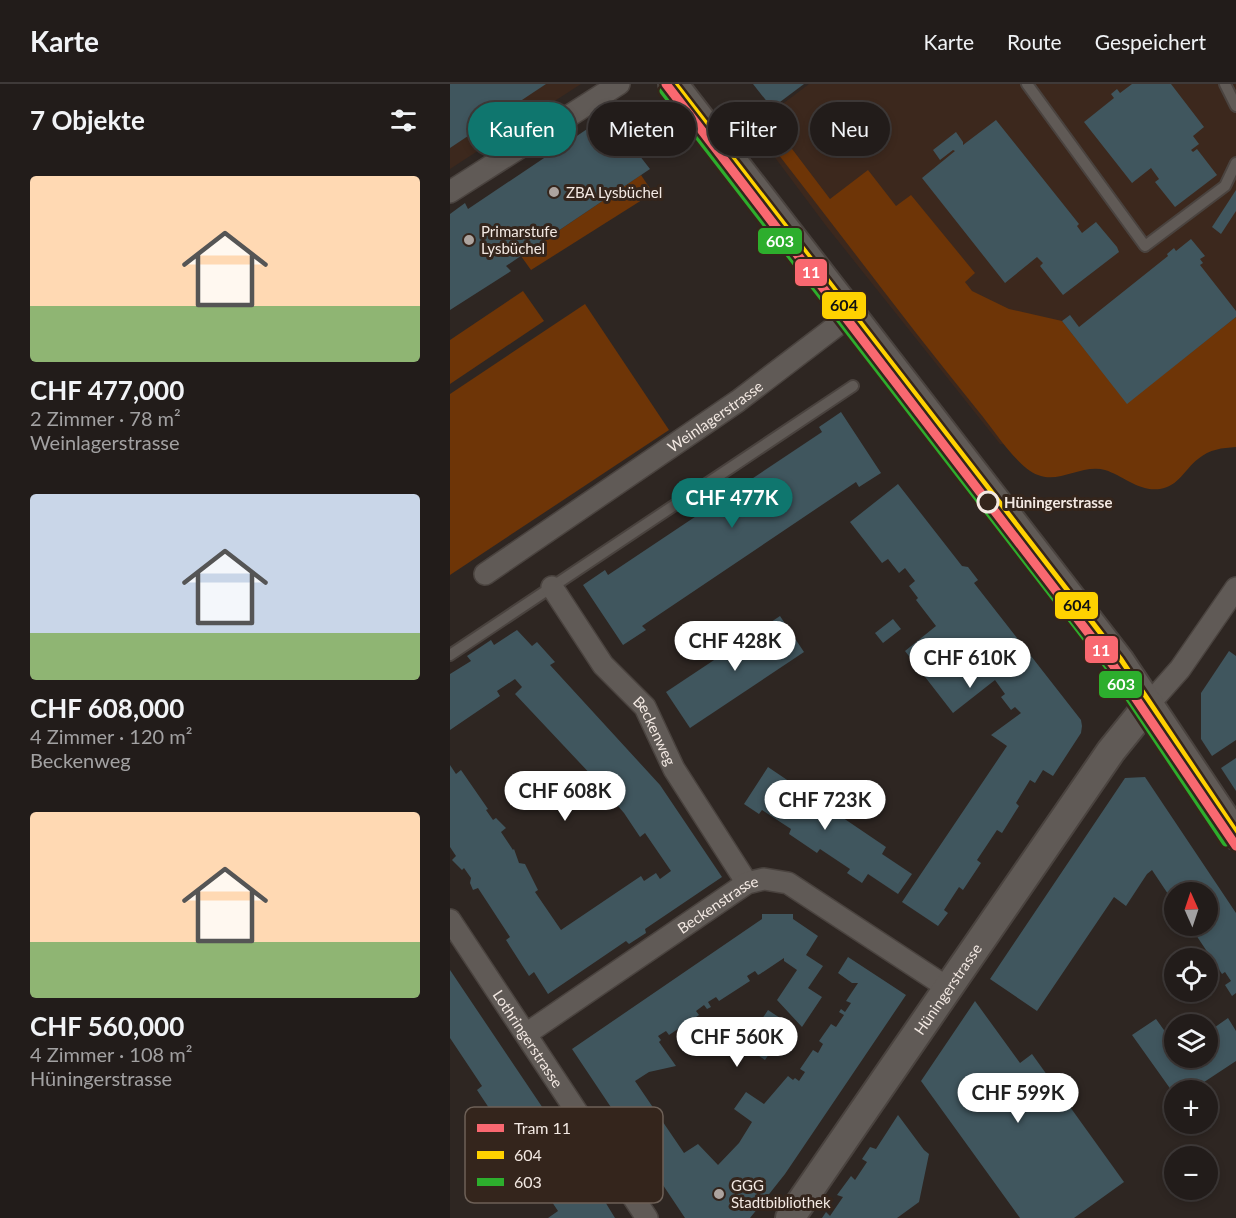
<!DOCTYPE html>
<html lang="de">
<meta charset="utf-8">
<style>
body{margin:0;font-family:Lato,sans-serif;background:#2a2523;color:#f1f3f6;height:100vh;display:flex;flex-direction:column;font-size:22px;white-space:nowrap}
*{box-sizing:border-box;margin:0}
p{font-size:20px;color:#a2a1a2}
.icon{flex:none;width:33px;height:33px;fill:none;stroke:currentColor;stroke-width:2;stroke-linecap:round;stroke-linejoin:round}
.map{position:relative;flex:1;overflow:hidden}
.drawer{display:flex;flex-direction:column;background:#221c1a;width:450px}
.drawer>*{flex:none}
.top-card{position:absolute;left:18px;top:18px;width:570px;height:54px;display:flex;gap:12px}
.needle{width:39px;rotate:357deg}
.tools{position:absolute;left:714px;top:798px;display:grid;gap:12px}
.tools a{display:grid;place-items:center;width:54px;height:54px;border-radius:50%;background:#221c1a;box-shadow:0 3px 9px #0003,0 0 0 2px #3f3a39;font-size:30px}
.price{position:absolute;translate:-50% -51px;padding:0 14px;border-radius:21px;background:#fff;color:#222;font-size:20px;line-height:39px;filter:drop-shadow(0 2px 3px #0008)}
.price::after{content:'';position:absolute;left:50%;top:36px;width:18px;height:14px;margin-left:-9px;background:inherit;clip-path:polygon(0 0,100% 0,50% 100%)}
.price.on{background:#0f766e;color:#fff}
ul{padding:0;list-style:none}
li{display:grid;align-content:center;gap:12px;height:318px;padding:0 30px}
li span{display:grid;place-items:center;height:186px;border-radius:6px;color:#555}
li>.icon{margin-inline-start:auto}
span .icon{width:108px;height:108px;fill:#fffc;stroke-width:1}
li b{font-size:26px}
h2{display:flex;justify-content:space-between;align-items:center;height:72px;padding:0 30px;font-size:26px}
.chip{padding:0 21px;border-radius:27px;background:#221c1a;box-shadow:0 3px 9px #0003,0 0 0 2px #3f3a39;font-size:21px;line-height:54px}
.chip.on{background:#0f766e;color:#fff}
header{display:flex;align-items:center;gap:36px;box-sizing:border-box;height:84px;padding:0 30px;background:#221c1a;border-bottom:2px solid #3f3a39}
header strong{font-size:28px}
nav{display:flex;gap:33px;margin-inline-start:auto;font-size:21px}
main{display:flex;flex:1;min-height:0}
.map>svg:first-child{display:block}
</style>
<header>
<strong>Karte</strong>
<nav><a>Karte</a><a>Route</a><a>Gespeichert</a></nav>
</header>
<main>
<section class="drawer">
<h2>7 Objekte<svg class="icon" aria-label="filters" viewBox="0 0 24 24"><path d="M4 7h16M4 17h16"/><circle cx="9" cy="7" r="2"/><circle cx="15" cy="17" r="2"/></svg></h2>
<ul>
<li><span style="background:linear-gradient(#ffd9b3 70%,#8fb573 0)"><svg class="icon" aria-label="home" viewBox="0 0 24 24"><path d="M3 11l9-7 9 7M6 9v11h12V9"/></svg></span><div><b>CHF 477,000</b><p>2 Zimmer · 78 m²</p><p>Weinlagerstrasse</p></div></li>
<li><span style="background:linear-gradient(#c9d6e8 75%,#8fb573 0)"><svg class="icon" aria-label="home" viewBox="0 0 24 24"><path d="M3 11l9-7 9 7M6 9v11h12V9"/></svg></span><div><b>CHF 608,000</b><p>4 Zimmer · 120 m²</p><p>Beckenweg</p></div></li>
<li><span style="background:linear-gradient(#ffd9b3 70%,#8fb573 0)"><svg class="icon" aria-label="home" viewBox="0 0 24 24"><path d="M3 11l9-7 9 7M6 9v11h12V9"/></svg></span><div><b>CHF 560,000</b><p>4 Zimmer · 108 m²</p><p>Hüningerstrasse</p></div></li>
</ul>
</section>
<div class="map">
<svg width="786" height="1134" viewBox="0 0 786 1134">
<rect width="100%" height="100%" fill="#2e2622"/>
<!-- built -->
<g fill="#3c281d">
<path d="M0,0H131L0,85Z"/>
<path d="M359,0H786V357L704,378L550,360L377,143L302,43Z"/>
</g>
<!-- green -->
<g fill="#6e3507">
<path d="M336,57L380,115L418,86L446,122L461,111L525,189L515,198L522,207L559,225L612,237L677,319L786,233V363C772,364 760,365 748,375C734,386 729,402 710,405C689,408 674,392 655,386C632,380 609,400 588,391C567,383 544,346 529,328C459,242 393,153 325,66Z"/>
<path d="M191,91L203,109L81,186L71,172Z"/>
<path d="M73,207L94,237L0,300V256Z"/>
<path d="M135,220L219,346L0,491V310Z"/>
</g>
<!-- building -->
<g fill="#40565e">
<path d="M0,0H96L0,64Z"/>
<path d="M303,0H354L322,24Z"/>
<path d="M682,0H721L754,43L743,52L749,60L741,66L743,68L747,65L767,91L725,123L705,98L709,95L701,84L682,99L634,38L664,14L661,10L667,5L670,9Z"/>
<path d="M158,31L200,85L56,182L61,187L0,226V130L15,119L18,125Z"/>
<path d="M546,36L629,140L627,142L632,149L646,138L667,163L669,168L613,211L590,182L593,179L587,173L555,199L472,94L505,67L503,66L490,76L483,66L506,48L513,58V61Z"/>
<path d="M786,106V127L771,150L762,143Z"/>
<path d="M741,155L755,172L750,175L753,179L750,181L786,227V233L677,320L612,237L620,231L629,243L718,172L717,170L724,164L726,167Z"/>
<path d="M391,328L431,389L409,403L406,398L192,542L196,546L173,561L133,501L155,486L158,491L372,348L369,343Z"/>
<path d="M448,400L512,482L518,483L528,496L524,499L631,636L632,642L631,649L603,692L593,686L585,699L580,696L566,719L569,722L552,749L547,746L527,776L531,779L513,806L509,803L494,826L498,829L488,842L452,818L557,662L541,651L571,629L565,623L561,626L551,613L555,610L545,596L503,629L455,567L486,542L466,516L468,514L459,502L465,497L455,484L449,489L438,475L432,479L400,438Z"/>
<path d="M330,532L354,568L240,644L216,608Z"/>
<path d="M443,535L451,545L433,559L425,549Z"/>
<path d="M67,546L82,562L87,558L105,578L100,581L210,701L272,793L195,845L196,849L179,860L176,857L98,910L84,888L79,892L56,856L60,853L28,804L23,806L20,799L21,794L14,784L12,786L2,776L6,772L0,763V681L6,690L11,686L38,725L36,726L43,736L46,734L56,744L51,748L63,766L64,765L69,779L75,780L88,806L85,808L111,846L191,792L194,797L206,789L210,795L221,787L195,749L190,753L174,729L155,707L152,710L141,698L145,695L65,610L72,603L65,595L47,607L50,612L0,646V590L21,577L17,572L41,556L44,561Z"/>
<path d="M779,567L786,572V656L762,672L751,655V609Z"/>
<path d="M786,674V707L771,684Z"/>
<path d="M318,683L436,763L432,770L462,790L448,810L418,790L412,799L397,789L400,785L370,765L367,769L339,750L341,745L312,726L309,730L294,720Z"/>
<path d="M695,693L786,829V909L782,912L775,901L781,897L775,888L772,890L740,842H758V808H724V819L702,786L697,790L676,822L664,813L587,927L540,895L675,694Z"/>
<path d="M312,830H343V835L368,852L356,871L373,882L358,904L372,913L352,943L327,916L347,886L334,877V874L310,890L308,891L305,887L297,892L300,897L269,917L266,913L258,918L261,923L257,925L254,921L246,927L249,931L219,951L216,947L208,952L211,956L209,958L226,982L199,988L185,997L234,1069L248,1060L268,1081L289,1059L302,1038L284,1025L296,1008L314,1020L338,992L343,996L345,994L349,997L355,988L350,985L363,966L368,969L373,960L369,957L381,940L386,943L394,931L389,928L391,925L395,928L401,919L396,917L408,899H402L388,889L398,873L456,911L335,1090L300,1134H235L122,965L312,835Z"/>
<path d="M0,886L146,1103L165,1134H98L108,1127L98,1112L103,1109L84,1082L79,1085L69,1070L74,1067L65,1053L60,1056L50,1042L56,1038L48,1026L43,1030L27,1006L32,1002L0,954Z"/>
<path d="M525,917L570,979L582,970L674,1098L624,1134H570L471,997Z"/>
<path d="M318,926L339,940L315,976L294,962Z"/>
<path d="M778,934L786,947V977L742,1006H724V1010L682,951L706,935L724,960V974H758V948Z"/>
<path d="M448,1031L474,1066L479,1070L469,1118L447,1134H372L376,1128L380,1132L393,1113L387,1111L401,1092L405,1096L417,1078L412,1075L420,1063L426,1065Z"/>
</g>
<g fill="none" stroke-linecap="round" stroke-linejoin="round">
<!-- lane casing -->
<g stroke="#4a433f" stroke-width="14">
<g id="lane">
<path d="M577,0L695,162L775,102L786,79"/>
<path d="M775,0L786,22"/>
<path d="M0,571L403,302"/>
</g>
</g>
<!-- street casing -->
<g stroke="#4a433f" stroke-width="24">
<g id="street">
<path d="M0,108L169,0"/>
<path id="s1" d="M35,490L288,317L402,230"/>
<path id="s2" d="M102,503L153,581L195,623L224,685L297,799"/>
<path d="M699,620L730,585L786,504"/>
<path id="s3" d="M0,836L197,1134"/>
<path id="s4" d="M76,950L297,799L314,795L338,799L498,904"/>
</g>
</g>
<!-- secondary casing -->
<g stroke="#4a433f" stroke-width="32">
<g id="secondary">
<path d="M223,0L669,576L786,751"/>
<path id="s5" d="M340,1134L661,667L699,620"/>
</g>
</g>
<!-- lane -->
<use href="#lane" stroke="#605a56" stroke-width="10"/>
<!-- street -->
<use href="#street" stroke="#605a56" stroke-width="21"/>
<!-- secondary -->
<use href="#secondary" stroke="#605a56" stroke-width="28"/>
<!-- bus-1 casing -->
<g stroke="#34251c" stroke-width="14">
<path id="bus-1" d="M223,0L669,576L786,751"/>
</g>
<!-- bus-2 casing -->
<g stroke="#34251c" stroke-width="14">
<path id="bus-2" d="M214,7L659,583L776,758"/>
</g>
<!-- bus-1 -->
<use href="#bus-1" stroke="#ffd200" stroke-width="9"/>
<!-- bus-2 -->
<use href="#bus-2" stroke="#2dae2d" stroke-width="9"/>
<!-- tram-1 casing -->
<g stroke="#34251c" stroke-width="14">
<path id="tram-1" d="M216,0L663,581L786,762"/>
</g>
<!-- tram-1 -->
<use href="#tram-1" stroke="#f96870" stroke-width="9"/>
</g>
<!-- markers -->
<g fill="#ada49f" stroke="#34251c" stroke-width="2">
<circle cx="104" cy="108" r="6"/>
<circle cx="19" cy="156" r="6"/>
<circle cx="269" cy="1110" r="6"/>
</g>
<circle fill="#34251c" stroke="#f2e8e2" stroke-width="3" cx="538" cy="418" r="10"/>
<g text-anchor="middle" dominant-baseline="central" stroke-width="6" stroke-linejoin="round" paint-order="stroke">
<!-- poi labels -->
<g font-size="15" fill="#f2e8e2" stroke="#34251c" text-anchor="start">
<text x="116" y="108">ZBA Lysbüchel</text>
<text x="31" y="147">Primarstufe<tspan x="31" dy="17">Lysbüchel</tspan></text>
<text x="281" y="1101">GGG<tspan x="281" dy="17">Stadtbibliothek</tspan></text>
</g>
<!-- street labels -->
<g font-size="15" fill="#f2e8e2" stroke="#34251c">
<text stroke="none"><textPath href="#s1" startOffset="279">Weinlagerstrasse</textPath></text>
<text stroke="none"><textPath href="#s2" startOffset="178">Beckenweg</textPath></text>
<text stroke="none"><textPath href="#s4" startOffset="232">Beckenstrasse</textPath></text>
<text stroke="none"><textPath href="#s5" startOffset="278">Hüningerstrasse</textPath></text>
<text stroke="none"><textPath href="#s3" startOffset="142">Lothringerstrasse</textPath></text>
</g>
<!-- stop labels -->
<g font-size="15" font-weight="bold" fill="#f2e8e2" stroke="#34251c" text-anchor="start">
<text x="554" y="418">Hüningerstrasse</text>
</g>
</g>
<!-- legend -->
<rect x="15" y="1023" width="198" height="96" rx="9" fill="#34251c" stroke="#6d6057" stroke-width="1.5"/>
<rect x="27" y="1040" width="27" height="8" fill="#f96870"/>
<rect x="27" y="1067" width="27" height="8" fill="#ffd200"/>
<rect x="27" y="1094" width="27" height="8" fill="#2dae2d"/>
<g font-size="16" fill="#f2e8e2">
<text x="64" y="1050">Tram 11</text>
<text x="64" y="1077">604</text>
<text x="64" y="1104">603</text>
</g>
<g stroke="#34251c" stroke-width="2">
<rect x="307" y="143" width="46" height="28" rx="6" fill="#2dae2d"/>
<rect x="344" y="174" width="34" height="29" rx="6" fill="#f96870"/>
<rect x="371" y="207" width="46" height="29" rx="6" fill="#ffd200"/>
<rect x="604" y="507" width="45" height="29" rx="6" fill="#ffd200"/>
<rect x="634" y="551" width="35" height="29" rx="6" fill="#f96870"/>
<rect x="648" y="586" width="45" height="29" rx="6" fill="#2dae2d"/>
</g>
<g font-size="16" text-anchor="middle" font-weight="bold" fill="#fff">
<text x="330" y="163">603</text>
<text x="361" y="194">11</text>
<text x="651" y="572">11</text>
<text x="671" y="606">603</text>
</g>
<g font-size="16" text-anchor="middle" font-weight="bold" fill="#111">
<text x="394" y="227">604</text>
<text x="627" y="527">604</text>
</g>
</svg>
<div class="tools">
<a><svg class="needle" viewBox="-14 -14 28 28"><path d="M0-13l5 13h-10z" fill="#e53935"/><path d="M0 13l5-13h-10z" fill="#a2a1a2"/></svg></a>
<a><svg class="icon" aria-label="locate" viewBox="0 0 24 24"><circle cx="12" cy="12" r="6"/><path d="M12 2v4M12 18v4M2 12h4M18 12h4"/></svg></a>
<a><svg class="icon" aria-label="layers" viewBox="0 0 24 24"><path d="M12 4l9 5-9 5-9-5zM3 14l9 5 9-5"/></svg></a>
<a>+</a>
<a>−</a>
</div>
<b class="price on" style="left:282px;top:445px">CHF 477K</b>
<b class="price" style="left:285px;top:588px">CHF 428K</b>
<b class="price" style="left:520px;top:605px">CHF 610K</b>
<b class="price" style="left:115px;top:738px">CHF 608K</b>
<b class="price" style="left:375px;top:747px">CHF 723K</b>
<b class="price" style="left:287px;top:984px">CHF 560K</b>
<b class="price" style="left:568px;top:1040px">CHF 599K</b>
<div class="top-card">
<a class="chip on">Kaufen</a>
<a class="chip">Mieten</a>
<a class="chip">Filter</a>
<a class="chip">Neu</a>
</div>
</div>
</main>
